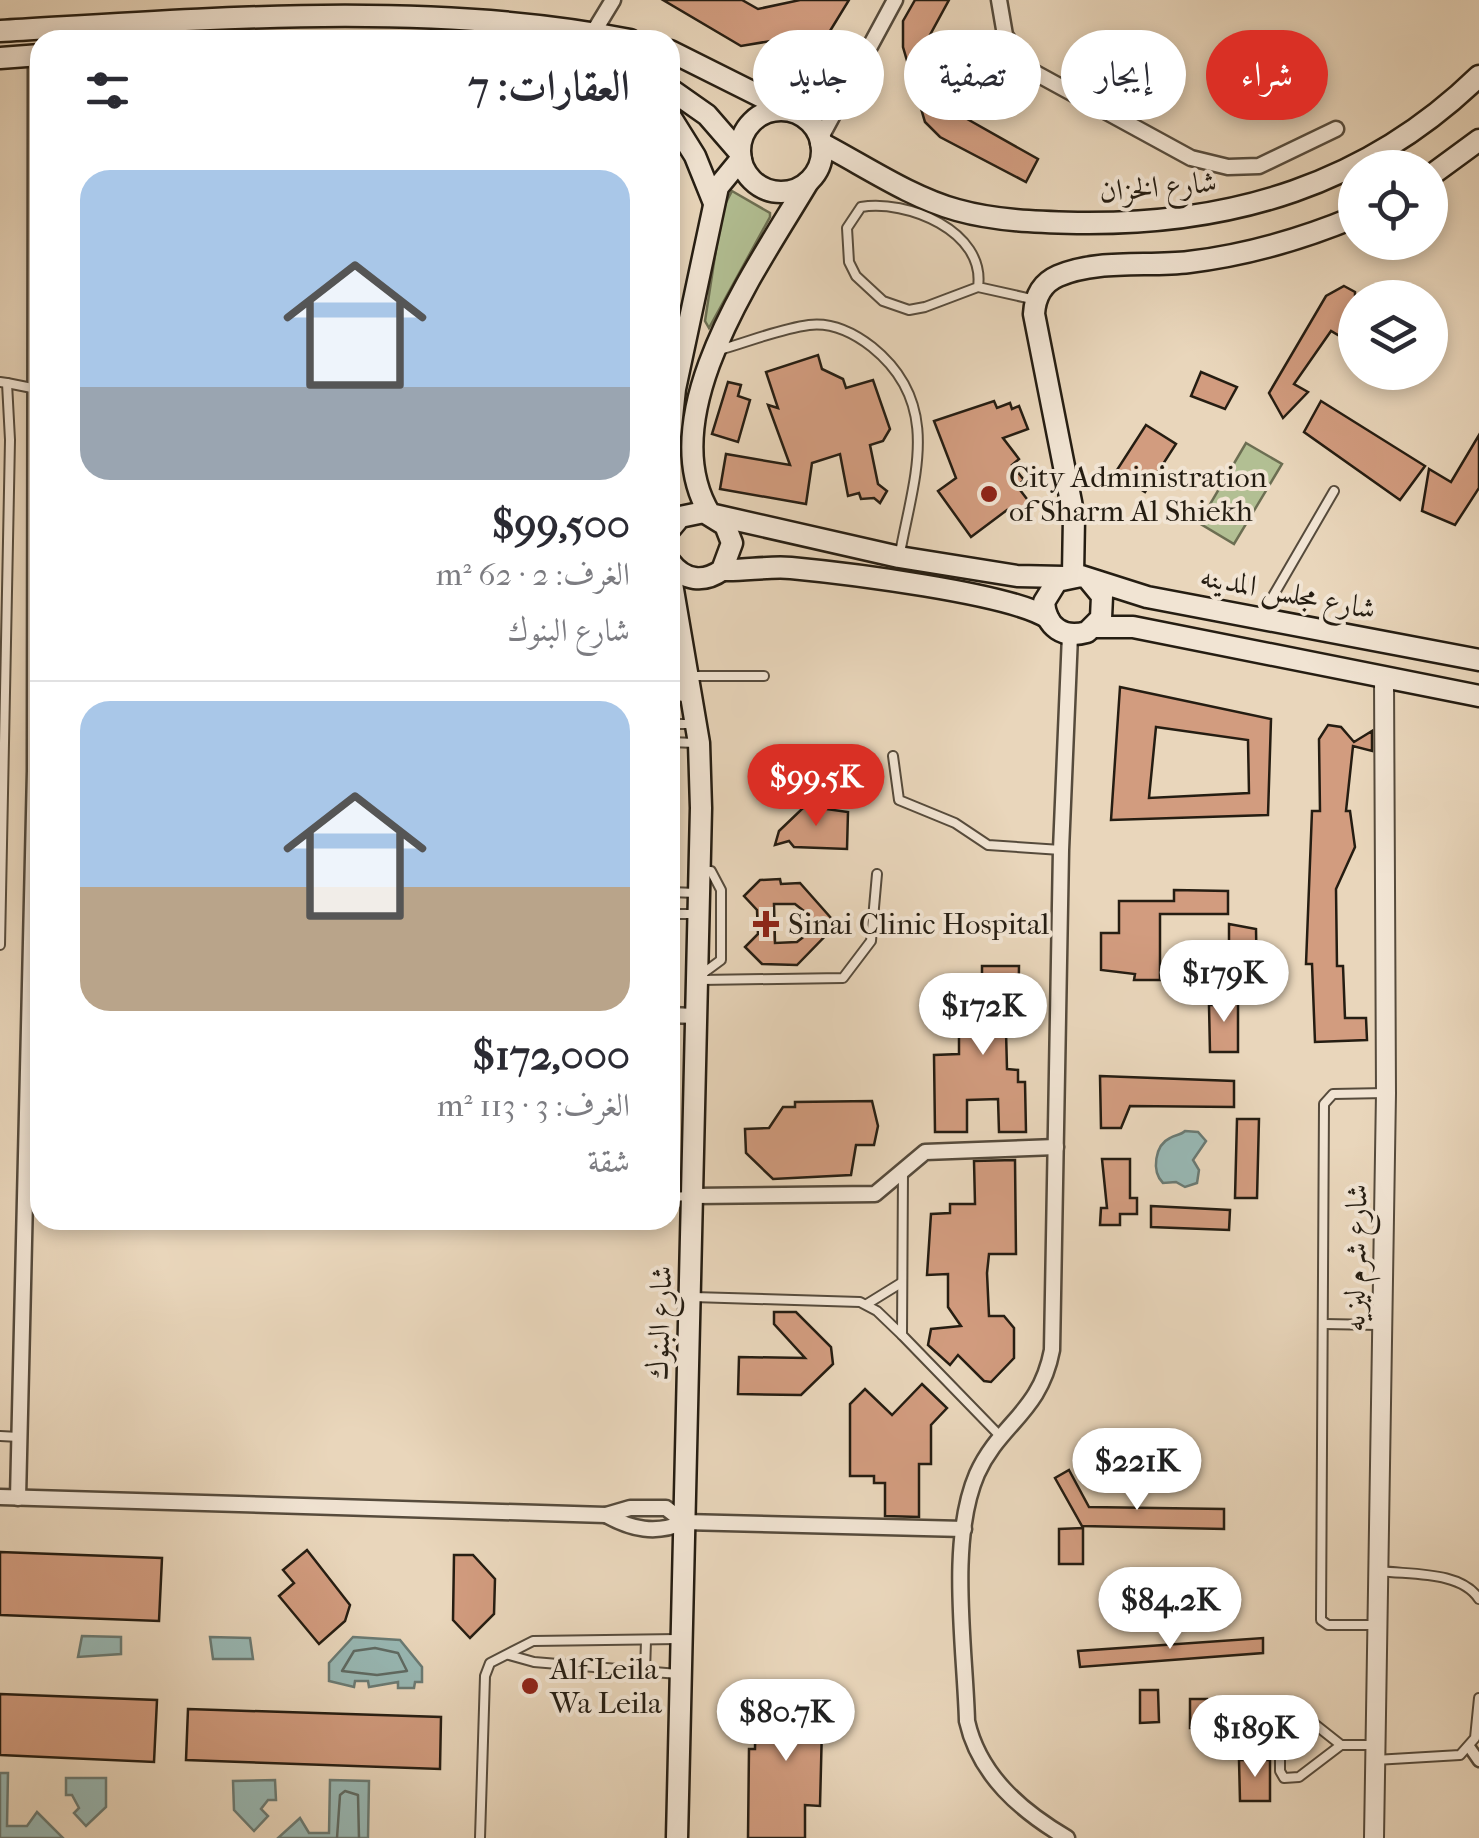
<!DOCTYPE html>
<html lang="ar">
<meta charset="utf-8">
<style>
body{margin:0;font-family:"IM FELL French Canon",Amiri,serif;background:#f7f7f7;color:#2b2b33;direction:rtl;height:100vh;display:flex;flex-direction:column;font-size:38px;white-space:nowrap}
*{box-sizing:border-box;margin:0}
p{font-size:32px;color:#7c7c81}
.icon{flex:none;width:55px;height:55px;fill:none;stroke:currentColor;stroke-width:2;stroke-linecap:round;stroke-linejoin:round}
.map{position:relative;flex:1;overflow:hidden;direction:ltr}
.drawer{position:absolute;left:30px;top:30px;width:650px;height:1200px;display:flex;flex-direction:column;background:#fff;border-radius:30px;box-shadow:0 5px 15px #0003;direction:rtl}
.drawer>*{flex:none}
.hud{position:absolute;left:710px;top:30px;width:618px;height:90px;direction:rtl;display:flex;gap:20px}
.controls{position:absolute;left:1338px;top:150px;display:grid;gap:20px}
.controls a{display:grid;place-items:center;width:110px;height:110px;border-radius:50%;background:#fff;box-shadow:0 5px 15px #0003;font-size:50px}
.price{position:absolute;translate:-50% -85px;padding:0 22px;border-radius:35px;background:#fff;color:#222;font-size:32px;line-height:65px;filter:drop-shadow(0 2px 5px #0008)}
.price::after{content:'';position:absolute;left:50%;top:60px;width:30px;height:22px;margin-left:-15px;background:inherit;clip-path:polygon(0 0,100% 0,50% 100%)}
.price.on{background:#d93025;color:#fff}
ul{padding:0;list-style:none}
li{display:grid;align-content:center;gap:20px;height:530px;padding:0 50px}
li+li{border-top:2px solid #e1e1e2}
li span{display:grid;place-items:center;height:310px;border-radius:30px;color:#555}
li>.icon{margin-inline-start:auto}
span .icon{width:180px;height:180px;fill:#fffc;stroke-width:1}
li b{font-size:42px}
h2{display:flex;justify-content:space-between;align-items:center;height:120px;padding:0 50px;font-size:42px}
.chip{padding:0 35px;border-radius:45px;background:#fff;box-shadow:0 5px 15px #0003;font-size:35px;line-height:90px}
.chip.on{background:#d93025;color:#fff}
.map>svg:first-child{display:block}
</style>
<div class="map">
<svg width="1479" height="1838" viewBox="0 0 1479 1838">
<rect width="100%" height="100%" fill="#e9d6bb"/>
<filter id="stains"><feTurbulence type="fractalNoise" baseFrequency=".002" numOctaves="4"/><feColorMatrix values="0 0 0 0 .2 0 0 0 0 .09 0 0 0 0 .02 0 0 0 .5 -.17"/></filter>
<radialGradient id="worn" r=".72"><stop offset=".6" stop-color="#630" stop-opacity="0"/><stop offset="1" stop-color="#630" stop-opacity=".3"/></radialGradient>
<!-- green -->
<g fill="#b2bf93" stroke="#6c6e52" stroke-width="2.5">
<path d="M732,191L770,213V217L709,328L705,321L722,210Z"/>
<path d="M1246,443L1282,464L1234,544L1199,523Z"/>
</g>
<!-- water -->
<g fill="#98b8b4" stroke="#6a7a73" stroke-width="2.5">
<path d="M1185,1131L1198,1132L1206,1141L1193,1160L1199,1170L1197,1183L1185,1187L1176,1182L1163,1183C1151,1171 1155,1145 1170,1138C1175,1135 1181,1135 1185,1131Z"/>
<path d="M82,1636L121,1637V1654L78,1657Z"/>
<path d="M210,1637L250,1638L253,1659H213Z"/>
<path d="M353,1637L400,1640L422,1667V1682H415L414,1688H398V1682L369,1687L368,1681H355L354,1687L329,1681V1663Z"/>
<path d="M0,1773H8L7,1826H27L37,1812L63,1838H0Z"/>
<path d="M66,1778H106V1807L86,1826L74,1813L79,1808L72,1795H66Z"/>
<path d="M275,1780L276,1800H268L261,1809L268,1816L254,1831L234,1810L233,1781Z"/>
<path d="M330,1780L369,1781L368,1838H278L300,1818L309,1833H329Z"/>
</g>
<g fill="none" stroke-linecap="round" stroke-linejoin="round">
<!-- shore -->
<g stroke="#5e6a63" stroke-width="2.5">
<path d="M375,1648L398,1653L407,1671L377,1675L342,1671L354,1651Z"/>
<path d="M337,1838L340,1795L345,1791L358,1795L359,1838"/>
</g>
</g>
<!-- building -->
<g fill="#d29c7f" stroke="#251d12" stroke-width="2.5" fill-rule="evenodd">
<path d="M663,0H742L758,9L800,0H849L830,31L741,46Z"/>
<path d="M915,0H949L930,35L953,111L1038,159L1026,182L940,137L925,122L903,47V21Z"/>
<path d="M1344,286L1355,292V345L1331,331L1294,384L1308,392L1283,418L1269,393L1326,296Z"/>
<path d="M818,355L822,369L843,379L846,388L873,380L890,429L883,441L870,445L878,484L887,491L880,503L874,498L861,499L859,493L848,496L840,454L812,463L806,504L720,489L726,454L790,465L768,405L778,408L766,372Z"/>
<path d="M1201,372L1237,387L1225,409L1191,396Z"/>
<path d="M728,382L741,385L738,396L750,400L738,442L712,434Z"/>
<path d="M994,401L997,408L1010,403L1012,409L1019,406L1028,429L1003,438L1019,459L1012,465L1024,480L1017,486L1030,503L1012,517L1007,510L971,537L938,491L956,478L934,421Z"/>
<path d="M1321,401L1425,466L1400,500L1304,432Z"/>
<path d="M1146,425L1176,444L1145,492L1115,473Z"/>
<path d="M1479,435V488L1455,525L1422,511L1429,469L1451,482Z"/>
<path d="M1120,687L1271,719L1268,815L1111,820ZM1156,727L1248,740L1249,793L1149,798Z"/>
<path d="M1328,725L1341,727L1354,742L1372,731V751L1353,746L1346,811H1350L1355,847L1336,889L1337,966H1343L1345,1018H1366L1367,1040L1315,1042L1312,964H1306L1312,811H1320L1319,739Z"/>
<path d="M805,806L848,812L847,849L794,847L789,841L775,845L779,831Z"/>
<path d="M780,879L781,884L800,883L831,918L832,929L797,965L762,964L745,947L758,934L757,910L744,896L760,880ZM774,904H795L809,915L811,931L797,942L775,943Z"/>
<path d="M1174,890L1228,891V914H1160V980H1134L1135,974L1101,970V933H1119V901H1174Z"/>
<path d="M1229,924L1256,929L1257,985H1229Z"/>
<path d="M982,966H1019L1018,1031H1006L1007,1069L1018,1070V1082H1025L1026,1132H999L998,1099L967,1100V1132H935L934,1055L959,1054V1004H982Z"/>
<path d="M1216,997H1238V1052H1210L1209,1005H1216Z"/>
<path d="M1100,1076L1234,1081V1107L1130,1106L1121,1128H1101Z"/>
<path d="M872,1101L878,1126L874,1145H856L851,1175L773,1179L746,1153L745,1129L769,1128L783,1107H795V1102Z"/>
<path d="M1237,1119H1259L1257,1198H1235Z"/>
<path d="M1102,1159H1130V1198H1137V1214H1120V1225H1100L1101,1208H1107Z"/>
<path d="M1015,1160L1016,1254H989L987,1273L989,1316H1004L1014,1328V1358L991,1382L984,1381L958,1355L950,1365L928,1345L931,1329L961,1326L948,1307V1274L927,1275L931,1214L950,1213V1204H975L974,1161Z"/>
<path d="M1151,1206L1230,1210L1229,1230L1151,1227Z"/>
<path d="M774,1312H796L831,1347L833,1364L801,1395L738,1394L739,1357L805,1358L774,1324Z"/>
<path d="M922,1384L947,1408L931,1425V1464H919V1517L885,1516V1483H874V1476H850V1404L865,1389L892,1415Z"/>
<path d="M1069,1470L1089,1507L1224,1509V1529L1082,1526L1055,1478Z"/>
<path d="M1083,1528V1564H1059V1529Z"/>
<path d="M307,1550L350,1605L345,1621L319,1644L279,1596L294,1583L283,1570Z"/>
<path d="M0,1552L162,1558L159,1621L0,1615Z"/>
<path d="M454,1555H473L495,1579L494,1614L470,1638L453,1620Z"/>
<path d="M1263,1638V1653L1080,1667L1078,1651Z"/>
<path d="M1140,1690H1158L1159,1722L1140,1723Z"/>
<path d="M0,1694L157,1700L154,1762L0,1755Z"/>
<path d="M756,1697L836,1698L835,1728L822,1727L820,1806L805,1805V1838H748L749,1749H755Z"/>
<path d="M1190,1699H1207L1206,1728H1190Z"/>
<path d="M188,1709L441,1717L440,1769L186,1760Z"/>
<path d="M1239,1760H1270V1801H1240Z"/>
</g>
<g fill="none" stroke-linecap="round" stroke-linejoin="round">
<!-- service casing -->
<g stroke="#564b3c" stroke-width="12">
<g id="service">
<path d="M978,287C986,231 906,199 861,207L847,228L849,262L856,276L883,301L909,310L925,307L978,287L1036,300"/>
<path d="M719,350C748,342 779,329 809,325C833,322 854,333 872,347C943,404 914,477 900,553"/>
<path d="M0,382L7,383L10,440L0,945"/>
<path d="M7,383L37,389"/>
<path d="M1262,615L1334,491"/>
<path d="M688,676H764"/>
<path d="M670,724H692"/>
<path d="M670,742L695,743"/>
<path d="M893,756L899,800L955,823L988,845L1061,850"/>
<path d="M700,871H711L721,890V960L702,974"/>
<path d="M670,892L696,893"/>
<path d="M670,914H695"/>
<path d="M700,980L843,978L871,941L877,874"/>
<path d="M903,1172L902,1335L1001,1437"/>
<path d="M670,1197L690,1196"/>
<path d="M693,1297L860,1302L877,1311L902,1335"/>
<path d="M867,1304L901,1283"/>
<path d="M1324,1324L1379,1325"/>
<path d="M0,1436L19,1437"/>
<path d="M1381,1571C1411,1575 1461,1571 1479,1599"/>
<path d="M1376,1625H1328L1321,1620L1324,1104L1333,1094L1386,1093"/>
<path d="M509,1655L534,1662L678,1674"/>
<path d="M645,1672L646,1640"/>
<path d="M1293,1707L1341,1745"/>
<path d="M1203,1744H1280V1771L1284,1778L1299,1777L1341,1745H1375"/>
<path d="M1375,1760L1460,1755L1475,1738L1479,1698"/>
<path d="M480,1838L485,1676L490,1663L533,1641L678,1639"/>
</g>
</g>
<!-- pedestrian casing -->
<g stroke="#564b3c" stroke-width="15">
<path id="pedestrian" d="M1470,1748L1479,1761"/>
</g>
<!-- minor casing -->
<g stroke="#564b3c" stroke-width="19">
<g id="minor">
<path d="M999,0L1005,35L1028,69L1191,158L1228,167L1259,166L1336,129"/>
<path d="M593,33L613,0"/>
<path d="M820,139L895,0"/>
<path d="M670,692L692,695"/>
<path d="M670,1015L694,1016"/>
<path d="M693,1196L875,1194L925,1152L1056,1147"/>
<path d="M0,1497L606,1515L630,1508H666L684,1522"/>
<path d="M18,1498L35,771L36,55"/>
<path d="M606,1515C631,1529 656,1535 684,1522L964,1529"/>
<path d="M1067,1838C1021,1811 979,1775 967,1721C965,1648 948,1541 977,1474C1000,1423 1040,1413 1052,1350L1061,850L1070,635"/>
</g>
</g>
<!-- tertiary casing -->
<g stroke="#564b3c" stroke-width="22">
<path id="tertiary" d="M1374,1838L1386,1093L1384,678"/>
</g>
<!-- secondary casing -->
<g stroke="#251d12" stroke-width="25">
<g id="secondary">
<path d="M0,31C203,19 431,0 630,40"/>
<path d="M670,51L788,110"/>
<path d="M0,58L40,55"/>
<path d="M670,89L707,115L740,153"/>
<circle cx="781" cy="151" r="41"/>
<path d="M670,116L695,156L714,203"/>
<path d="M821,143C865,166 910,197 957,210C996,221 1038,222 1078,223C1231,225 1367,185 1479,76"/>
<path d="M1430,176L1479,140"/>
<path d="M808,182C757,268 650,416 710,514L899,557L1017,576L1064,577"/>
<path d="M670,436L675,389L718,187L741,159"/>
<path d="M670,529L680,517L704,512L725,525L732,543L722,570C704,583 684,581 670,562"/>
<path d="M722,570C745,571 768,566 791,568C844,573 1009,593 1048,618"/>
<path d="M670,572L699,743L701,808L677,1838"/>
<path d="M1073,575L1074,517L1034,314C1035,297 1042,283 1058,276C1097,259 1148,267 1189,262C1247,255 1302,239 1355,217"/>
<path d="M1088,579L1102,596L1101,618L1087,632C1063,639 1046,627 1044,602L1057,581L1081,576L1147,597L1479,660"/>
<path d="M1094,627H1133L1479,696"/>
</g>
</g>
<!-- service -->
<use href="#service" stroke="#f1e4d3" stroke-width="8"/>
<!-- pedestrian -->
<use href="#pedestrian" stroke="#f1e4d3" stroke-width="10"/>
<!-- minor -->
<use href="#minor" stroke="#f1e4d3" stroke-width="14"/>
<!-- tertiary -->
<use href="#tertiary" stroke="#f1e4d3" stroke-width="18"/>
<!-- secondary -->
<use href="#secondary" stroke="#f1e4d3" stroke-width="20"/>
</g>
<!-- markers -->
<g fill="#8f2418" stroke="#f1e4d3" stroke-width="4">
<circle cx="989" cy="494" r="10"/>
<path d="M761 909h10v10h10v10h-10v10h-10v-10h-10v-10h10z"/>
<circle cx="530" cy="1686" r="10"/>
</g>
<g text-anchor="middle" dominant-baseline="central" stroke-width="8" stroke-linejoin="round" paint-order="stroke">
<!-- street labels -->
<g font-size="30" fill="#251d12" stroke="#f1e4d3">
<text transform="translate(1158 187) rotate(-5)">شارع الخزان</text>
<text transform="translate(1288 593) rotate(11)">شارع مجلس المدينه</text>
<text transform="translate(1356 1258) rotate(-89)">شارع شرم ليزيه</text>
<text transform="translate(660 1323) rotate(-88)">شارع البنوك</text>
</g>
<!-- poi labels -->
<g font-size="30" fill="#251d12" stroke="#f1e4d3" text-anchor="start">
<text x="1009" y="477">City Administration<tspan x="1009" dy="34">of Sharm Al Shiekh</tspan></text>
<text x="788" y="924">Sinai Clinic Hospital</text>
<text x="550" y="1669">Alf Leila<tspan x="550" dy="34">Wa Leila</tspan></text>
</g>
</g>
<rect width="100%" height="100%" filter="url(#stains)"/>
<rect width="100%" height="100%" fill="url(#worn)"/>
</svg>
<div class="controls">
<a><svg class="icon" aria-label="locate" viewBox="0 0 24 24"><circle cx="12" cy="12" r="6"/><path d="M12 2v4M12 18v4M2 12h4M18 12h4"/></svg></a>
<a><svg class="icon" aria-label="layers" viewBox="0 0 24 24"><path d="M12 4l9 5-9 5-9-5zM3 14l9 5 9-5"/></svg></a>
</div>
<b class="price on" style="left:816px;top:829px">$99.5K</b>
<b class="price" style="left:1224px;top:1025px">$179K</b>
<b class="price" style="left:983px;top:1058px">$172K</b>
<b class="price" style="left:1137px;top:1513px">$221K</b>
<b class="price" style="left:1170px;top:1652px">$84.2K</b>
<b class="price" style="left:786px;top:1764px">$80.7K</b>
<b class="price" style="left:1255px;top:1780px">$189K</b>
<div class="hud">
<a class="chip on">شراء</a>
<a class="chip">إيجار</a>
<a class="chip">تصفية</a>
<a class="chip">جديد</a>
</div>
<section class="drawer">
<h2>العقارات: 7<svg class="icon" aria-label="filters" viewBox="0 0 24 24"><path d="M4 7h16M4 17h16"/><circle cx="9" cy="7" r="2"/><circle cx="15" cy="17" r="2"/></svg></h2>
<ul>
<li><span style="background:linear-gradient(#a9c7e8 70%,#9aa5b1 0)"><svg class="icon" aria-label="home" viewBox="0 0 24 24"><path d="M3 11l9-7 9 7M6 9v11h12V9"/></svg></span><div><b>$99,500</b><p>الغرف: 2 · 62 m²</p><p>شارع البنوك</p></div></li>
<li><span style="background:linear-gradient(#a9c7e8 60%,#b9a48a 0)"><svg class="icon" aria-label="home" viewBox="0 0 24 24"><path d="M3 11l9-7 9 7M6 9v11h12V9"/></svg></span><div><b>$172,000</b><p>الغرف: 3 · 113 m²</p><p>شقة</p></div></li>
</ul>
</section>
</div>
